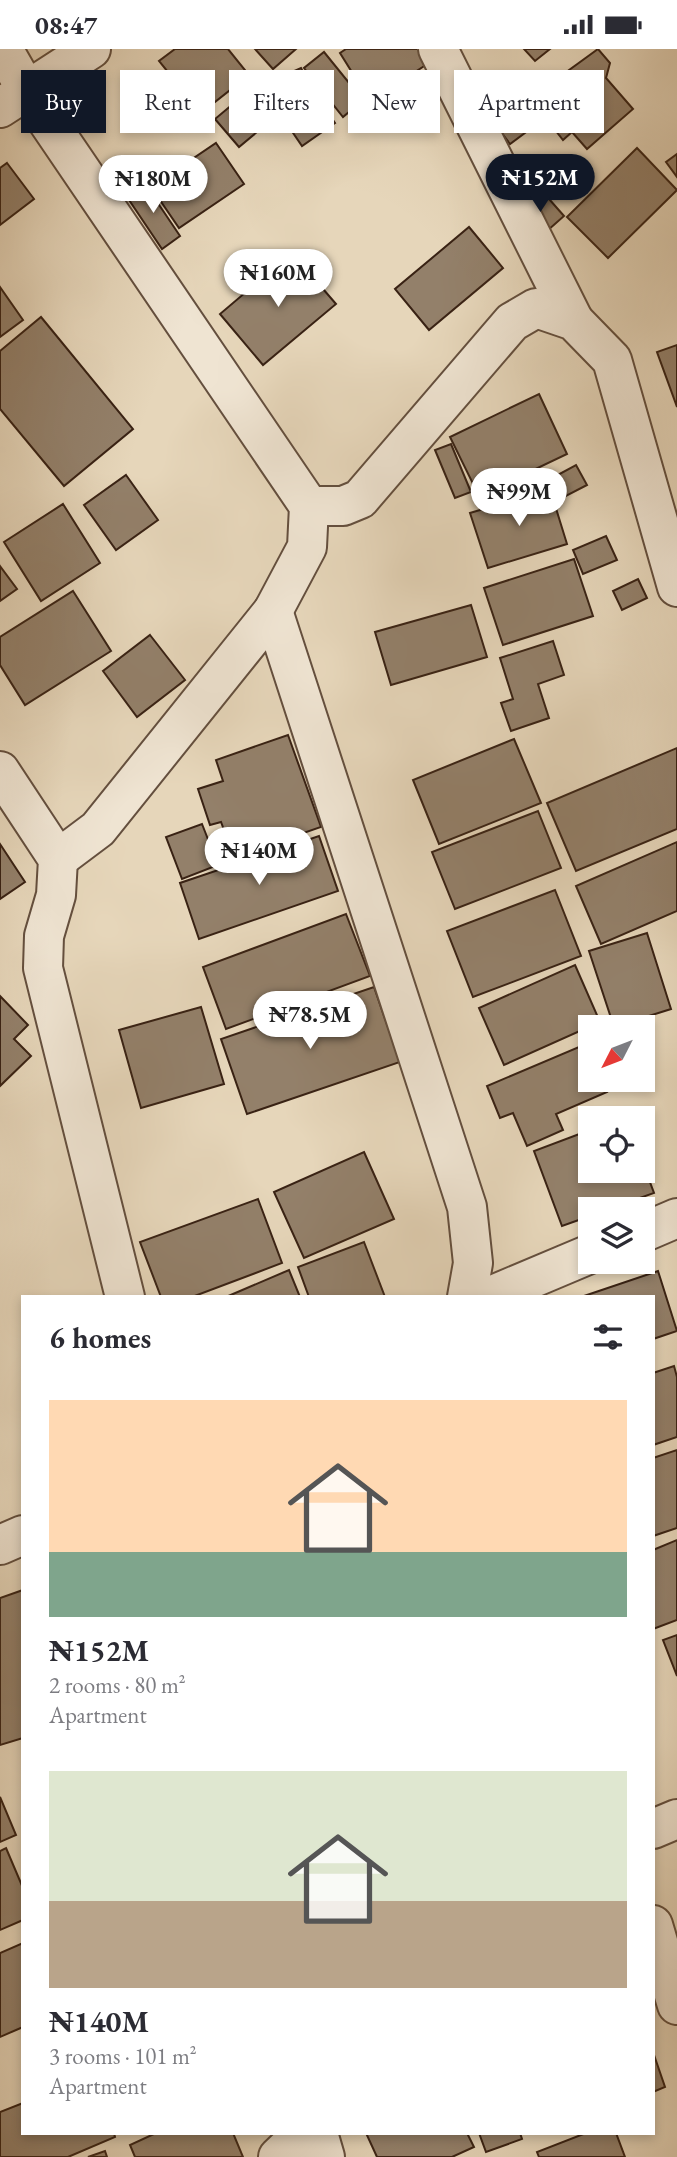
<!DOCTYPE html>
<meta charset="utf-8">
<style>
body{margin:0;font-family:"EB Garamond",serif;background:#f7f7f7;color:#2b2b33;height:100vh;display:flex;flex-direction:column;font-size:26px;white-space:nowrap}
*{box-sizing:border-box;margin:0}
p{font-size:23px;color:#7c7c81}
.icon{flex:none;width:38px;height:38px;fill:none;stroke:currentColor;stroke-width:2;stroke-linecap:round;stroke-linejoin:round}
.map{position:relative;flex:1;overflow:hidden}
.panel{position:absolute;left:21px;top:1246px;width:634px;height:840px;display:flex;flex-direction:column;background:#fff;border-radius:0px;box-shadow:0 4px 10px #0003}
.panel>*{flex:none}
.top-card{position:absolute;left:21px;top:21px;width:635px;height:63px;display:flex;gap:14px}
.needle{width:46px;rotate:228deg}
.controls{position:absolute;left:578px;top:966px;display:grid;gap:14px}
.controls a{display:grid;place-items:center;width:77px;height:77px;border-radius:0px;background:#fff;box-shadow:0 4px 10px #0003;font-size:35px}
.price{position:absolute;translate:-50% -60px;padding:0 16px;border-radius:24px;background:#fff;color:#222;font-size:23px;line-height:46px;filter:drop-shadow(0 2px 4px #0008)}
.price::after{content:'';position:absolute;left:50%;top:42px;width:21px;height:16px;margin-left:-10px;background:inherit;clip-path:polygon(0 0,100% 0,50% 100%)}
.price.selected{background:#111827;color:#fff}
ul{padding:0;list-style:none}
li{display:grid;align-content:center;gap:14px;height:371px;padding:0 28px}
li span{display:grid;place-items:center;height:217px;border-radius:0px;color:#555}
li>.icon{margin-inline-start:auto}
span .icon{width:126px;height:126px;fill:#fffc;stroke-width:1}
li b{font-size:30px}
h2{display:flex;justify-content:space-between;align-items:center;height:84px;padding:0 28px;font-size:30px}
.tag{padding:0 24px;border-radius:0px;background:#fff;box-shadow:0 4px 10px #0003;font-size:24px;line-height:63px}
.tag.selected{background:#111827;color:#fff}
.status{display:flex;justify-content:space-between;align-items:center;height:49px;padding:0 35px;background:#fff;direction:ltr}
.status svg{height:19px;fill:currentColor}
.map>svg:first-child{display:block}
</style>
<div class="status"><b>08:47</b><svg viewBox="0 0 49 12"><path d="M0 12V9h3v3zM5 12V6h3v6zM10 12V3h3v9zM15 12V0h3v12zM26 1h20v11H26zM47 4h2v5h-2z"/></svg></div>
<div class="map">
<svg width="677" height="2108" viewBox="0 0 677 2108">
<rect width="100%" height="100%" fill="#e6d6ba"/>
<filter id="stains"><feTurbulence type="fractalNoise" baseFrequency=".00286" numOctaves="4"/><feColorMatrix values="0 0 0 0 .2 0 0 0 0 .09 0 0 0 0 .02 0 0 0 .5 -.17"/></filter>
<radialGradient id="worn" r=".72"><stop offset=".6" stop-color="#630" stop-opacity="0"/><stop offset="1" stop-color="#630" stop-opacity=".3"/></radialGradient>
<!-- building -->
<g fill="#93806a" stroke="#392214" stroke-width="2">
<path d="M175,0H228L249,26L201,64L159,12Z"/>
<path d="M255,0H296L273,20Z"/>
<path d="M346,0H424L432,12L370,52L340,4Z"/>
<path d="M524,0H550L535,12Z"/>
<path d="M598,0L610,14L606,29L633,60L587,100L572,83L563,91L549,73L557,64L546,50L559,39L554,32Z"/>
<path d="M324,3L363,51L343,68L304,19Z"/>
<path d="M301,19L308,33L277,47L271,32Z"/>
<path d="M251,40L275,68L239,98L215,70Z"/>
<path d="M530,42L549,66L510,95L492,71Z"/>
<path d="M320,52L335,74L302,97L287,75Z"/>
<path d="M216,94L244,135L179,179L151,138Z"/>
<path d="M637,99L677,141L608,209L567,168Z"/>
<path d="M677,105V128L666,113Z"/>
<path d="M7,114L34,150L0,176V119Z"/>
<path d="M143,132L180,187L162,200L125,145Z"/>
<path d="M542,142L564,167L539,189L517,164Z"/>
<path d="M469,178L503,219L429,281L395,240Z"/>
<path d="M292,204L336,255L263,316L220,265Z"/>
<path d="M0,238L23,271L0,288Z"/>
<path d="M41,268L133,380L64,437L0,360V302Z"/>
<path d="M677,296V358L657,303Z"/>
<path d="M539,345L567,405L479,447L450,388Z"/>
<path d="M451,395L471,443L455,449L435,401Z"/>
<path d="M576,416L587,436L564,448L554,428Z"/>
<path d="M126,426L158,471L116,501L84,456Z"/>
<path d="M550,440L567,495L488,519L470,464Z"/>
<path d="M63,455L100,514L41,552L4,493Z"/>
<path d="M606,487L617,511L583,525L573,501Z"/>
<path d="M574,510L593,567L503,596L484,539Z"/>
<path d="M0,517L17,540L0,552Z"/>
<path d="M638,530L647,549L622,561L613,542Z"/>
<path d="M73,542L111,602L25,656L0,616V588Z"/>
<path d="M471,556L487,608L391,636L375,583Z"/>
<path d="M150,586L185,631L137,668L103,622Z"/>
<path d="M553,592L564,626L538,635L549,669L511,682L501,654L513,650L500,609Z"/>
<path d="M288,686L321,778L234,808L221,773L210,776L198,740L223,732L216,711Z"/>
<path d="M514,690L541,754L439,795L413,731Z"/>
<path d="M677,699V780L576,822L547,754Z"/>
<path d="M538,762L561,819L455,860L432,803Z"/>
<path d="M202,775L218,816L182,830L166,788Z"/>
<path d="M319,787L338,842L199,890L180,834Z"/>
<path d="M677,793V862L601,895L576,837Z"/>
<path d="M0,795L25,833L0,850Z"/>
<path d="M555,841L581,907L473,948L447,882Z"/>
<path d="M346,865L370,927L226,980L203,918Z"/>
<path d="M647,884L671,960L614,978L589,902Z"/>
<path d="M575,916L600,973L504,1016L479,959Z"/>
<path d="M374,938L400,1013L247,1065L221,990Z"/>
<path d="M0,947L28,976L14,990L31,1007L0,1037Z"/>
<path d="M201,958L224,1035L141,1059L119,981Z"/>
<path d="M586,995L590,1004V1031H601L607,1043L556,1065L563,1081L527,1097L513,1064L500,1069L487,1037Z"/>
<path d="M590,1081V1122H642V1112L654,1144L609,1160H590V1167L562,1177L534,1102Z"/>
<path d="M364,1103L394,1170L304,1209L274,1143Z"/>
<path d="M258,1150L282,1214L192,1248H161L140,1193Z"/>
<path d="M364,1193L385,1248H309L298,1218Z"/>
<path d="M289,1221L300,1248H226Z"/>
<path d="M658,1222L677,1282L653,1290V1248H581Z"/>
<path d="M674,1317L677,1328V1388L653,1396V1324Z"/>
<path d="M677,1401V1479L653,1487V1409Z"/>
<path d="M677,1491V1571L653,1580V1501Z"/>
<path d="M23,1541V1689L0,1696V1549Z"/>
<path d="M677,1586V1627L663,1591Z"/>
<path d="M0,1748L16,1786L0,1793Z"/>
<path d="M6,1799L23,1839V1871L0,1881V1802Z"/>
<path d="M23,1894V1978L0,1988V1904Z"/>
<path d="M653,2003L665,2038L653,2043Z"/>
<path d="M23,2054V2084H114L115,2088L68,2108H0V2063Z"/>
<path d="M156,2084H233L243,2108H135L130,2096Z"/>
<path d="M366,2084H467L474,2098L452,2108H377Z"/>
<path d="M479,2084H520L522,2090L486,2103Z"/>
<path d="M586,2084H616L625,2108H539L537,2103Z"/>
<path d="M105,2102L107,2108H88Z"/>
</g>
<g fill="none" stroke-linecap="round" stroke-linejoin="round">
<!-- minor casing -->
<g stroke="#644f3e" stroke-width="42">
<g id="minor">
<path d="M3,0L27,42L309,457L307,498L273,562L98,780L58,810"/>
<path d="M438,0L574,272"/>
<path d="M0,59L91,0"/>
<path d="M309,457H343L360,450L512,273L536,259L574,272L612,311L677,538"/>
<path d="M273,562L467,1158L473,1214L467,1248"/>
<path d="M0,722L58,810L56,846L44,887L43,919L125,1248"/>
<path d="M642,1184L677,1169"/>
<path d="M488,1248L590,1205"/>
<path d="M0,1496L23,1486"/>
<path d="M653,1780L677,1770"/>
<path d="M653,1876L677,1956"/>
<path d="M318,2084L325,2108"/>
<path d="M278,2108L303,2084"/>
</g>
</g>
<!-- minor -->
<use href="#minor" stroke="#efe4d2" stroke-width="38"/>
</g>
<rect width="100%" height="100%" filter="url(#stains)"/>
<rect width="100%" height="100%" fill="url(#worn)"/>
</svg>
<div class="controls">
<a><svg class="needle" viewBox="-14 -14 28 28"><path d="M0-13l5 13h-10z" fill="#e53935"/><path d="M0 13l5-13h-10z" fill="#7c7c81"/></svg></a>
<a><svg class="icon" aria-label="locate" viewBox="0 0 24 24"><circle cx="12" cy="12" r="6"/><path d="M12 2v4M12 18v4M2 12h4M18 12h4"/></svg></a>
<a><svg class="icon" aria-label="layers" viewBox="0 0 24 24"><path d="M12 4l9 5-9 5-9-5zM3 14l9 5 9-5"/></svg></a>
</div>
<b class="price selected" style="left:540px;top:165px">₦152M</b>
<b class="price" style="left:153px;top:166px">₦180M</b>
<b class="price" style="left:278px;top:260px">₦160M</b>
<b class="price" style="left:519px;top:479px">₦99M</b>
<b class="price" style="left:259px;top:838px">₦140M</b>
<b class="price" style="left:310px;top:1002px">₦78.5M</b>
<div class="top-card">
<a class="tag selected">Buy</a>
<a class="tag">Rent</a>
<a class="tag">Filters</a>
<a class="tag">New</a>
<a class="tag">Apartment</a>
</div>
<section class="panel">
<h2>6 homes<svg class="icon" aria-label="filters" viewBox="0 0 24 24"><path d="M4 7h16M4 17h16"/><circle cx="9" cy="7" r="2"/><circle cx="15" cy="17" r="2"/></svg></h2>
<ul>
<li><span style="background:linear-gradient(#ffd9b3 70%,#7fa58c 0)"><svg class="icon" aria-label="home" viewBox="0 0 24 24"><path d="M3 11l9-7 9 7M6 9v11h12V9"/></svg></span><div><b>₦152M</b><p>2 rooms · 80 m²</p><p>Apartment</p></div></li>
<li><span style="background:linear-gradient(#dfe7d0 60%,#b9a48a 0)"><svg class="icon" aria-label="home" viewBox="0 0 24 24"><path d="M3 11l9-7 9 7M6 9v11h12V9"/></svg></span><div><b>₦140M</b><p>3 rooms · 101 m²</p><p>Apartment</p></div></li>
</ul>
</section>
</div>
